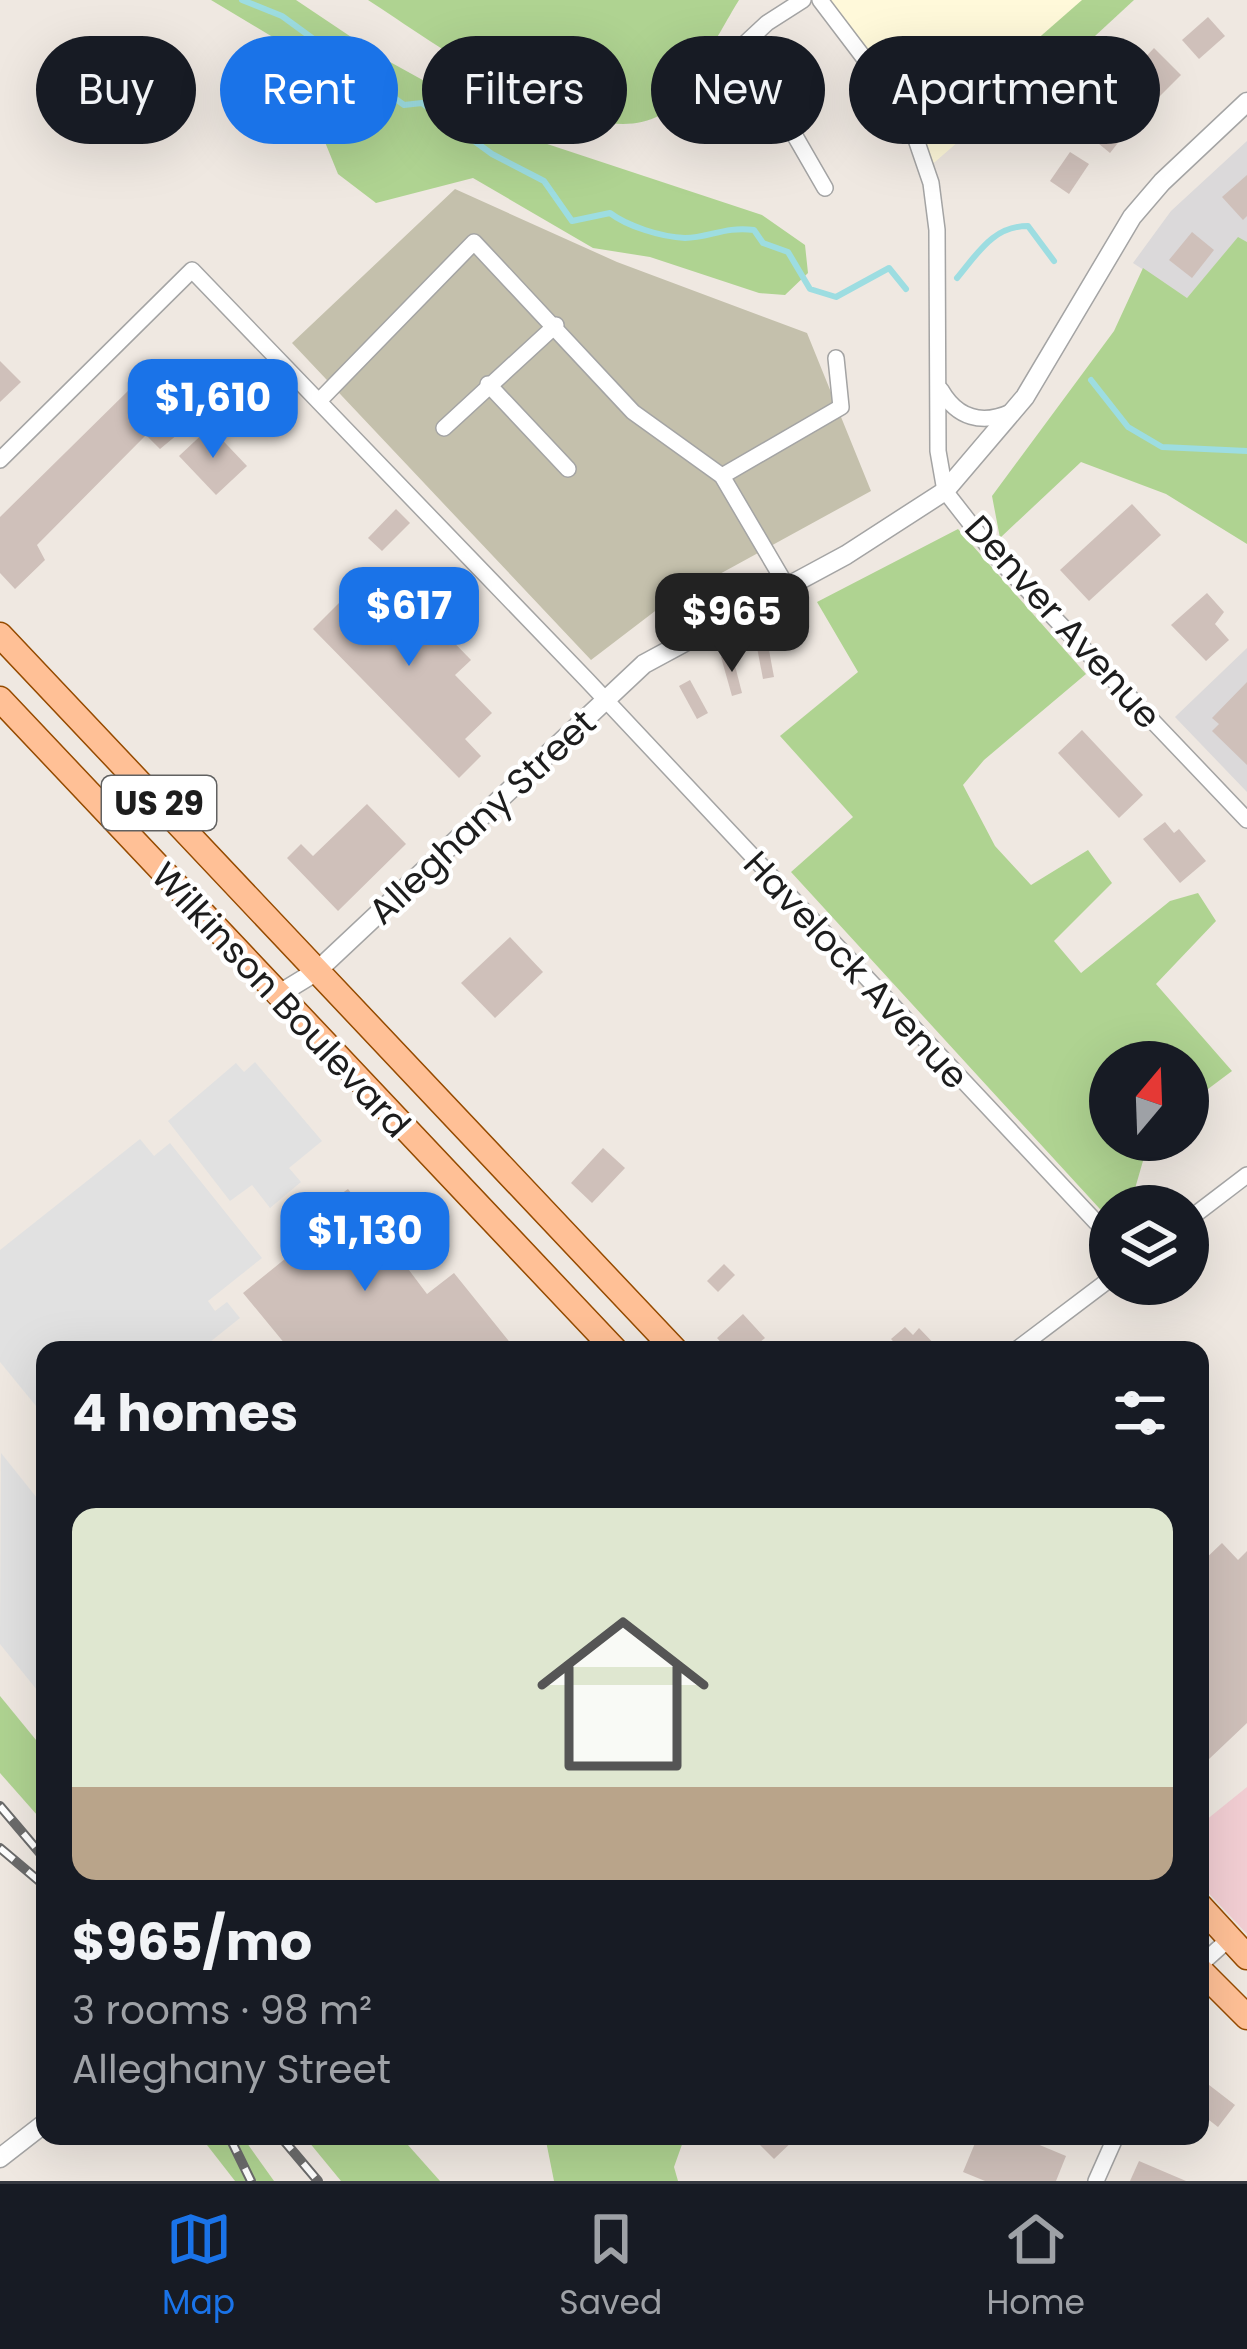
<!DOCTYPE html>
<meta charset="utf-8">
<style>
body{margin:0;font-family:Poppins,sans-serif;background:#242831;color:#f1f3f6;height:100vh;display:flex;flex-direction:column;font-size:45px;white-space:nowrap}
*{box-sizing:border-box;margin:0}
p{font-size:39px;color:#9ea1a6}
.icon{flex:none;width:66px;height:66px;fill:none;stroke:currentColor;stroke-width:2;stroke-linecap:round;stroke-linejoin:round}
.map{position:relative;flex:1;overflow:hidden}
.drawer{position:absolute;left:36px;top:1341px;width:1173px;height:804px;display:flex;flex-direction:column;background:#171b24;border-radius:24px;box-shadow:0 12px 48px #0002}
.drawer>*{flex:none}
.banner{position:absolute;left:36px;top:36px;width:1176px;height:108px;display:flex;gap:24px}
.needle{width:78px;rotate:19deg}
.fabs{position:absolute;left:1089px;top:1041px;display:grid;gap:24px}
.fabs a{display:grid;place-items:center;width:120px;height:120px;border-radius:50%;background:#171b24;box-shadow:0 12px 48px #0002;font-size:60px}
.price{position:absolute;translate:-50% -102px;padding:0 27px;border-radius:24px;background:#1a73e8;color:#fff;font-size:39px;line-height:78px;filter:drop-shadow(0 3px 6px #0008)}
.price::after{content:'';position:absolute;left:50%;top:72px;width:36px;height:27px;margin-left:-18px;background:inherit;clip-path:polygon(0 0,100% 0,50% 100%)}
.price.selected{background:#222;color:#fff}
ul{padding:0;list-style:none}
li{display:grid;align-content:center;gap:24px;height:636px;padding:0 36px}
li+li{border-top:3px solid #363941}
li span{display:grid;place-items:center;height:372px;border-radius:24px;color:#555}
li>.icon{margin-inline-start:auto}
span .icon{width:216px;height:216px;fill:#fffc;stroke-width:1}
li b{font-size:51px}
h2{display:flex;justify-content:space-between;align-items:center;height:144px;padding:0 36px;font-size:51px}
.tag{padding:0 42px;border-radius:54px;background:#171b24;box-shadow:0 12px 48px #0002;font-size:42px;line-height:108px}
.tag.selected{background:#1a73e8;color:#fff}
.tab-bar{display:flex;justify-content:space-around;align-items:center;height:168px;border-top:3px solid #363941;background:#171b24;font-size:33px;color:#9ea1a6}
.tab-bar a{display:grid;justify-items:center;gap:6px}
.tab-bar .selected{color:#1a73e8}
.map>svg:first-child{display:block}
</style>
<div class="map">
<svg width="1247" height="2181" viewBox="0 0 1247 2181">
<rect width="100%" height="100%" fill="#efe8e1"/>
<!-- residential -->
<g fill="#dbd9da">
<path d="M1247,141V242L1238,238L1187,298L1133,263L1171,211Z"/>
<path d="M1247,648V792L1175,717Z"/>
</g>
<!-- commercial -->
<path fill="#f2ced3" d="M1247,1787V1934L1200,1884V1825Z"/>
<!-- education -->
<path fill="#fff9da" d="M823,0H1121L928,168L915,125Z"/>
<!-- construction -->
<path fill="#c4c0ac" d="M455,189L617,262L807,333L871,491L663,605L591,660L292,343Z"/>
<!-- forest -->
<g fill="#afd391">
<path d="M211,0H296L381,57L526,137L762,215L805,245L808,273L785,295L759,293L650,257L593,248L473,178L376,203L338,174L307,98L271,36Z"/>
<path d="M368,0H739C722,27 685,100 660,115C588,157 430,40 368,0Z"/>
<path d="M1082,0H1134L990,133H978L966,122L978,91Z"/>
<path d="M1238,237L1247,242V544L1166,494L1081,462L1000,538L992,496L1114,331L1143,268L1187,298Z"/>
<path d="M958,529L1086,674L984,760L963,785L995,846L1031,885L1088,850L1112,883L1054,941L1081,973L1170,901L1198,893L1216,921L1156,984L1232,1071L1188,1104V1062H1110V1140H1149L1130,1206H1110V1220L791,872L853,817L780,736L858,672L817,602Z"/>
<path d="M0,1696L45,1751V1824L0,1773Z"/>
<path d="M200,2136H242L274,2181H235Z"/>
<path d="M304,2136H400L440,2181H341Z"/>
<path d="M545,2136H685L674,2167L678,2181H554Z"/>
</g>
<!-- parking -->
<g fill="#e1e1e1">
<path d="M255,1062L322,1141L289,1168L301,1182L270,1208L252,1185L230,1201L168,1121L236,1063L244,1072Z"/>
<path d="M140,1139L154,1156L170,1143L262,1258L208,1301L215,1311L227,1302L240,1318L200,1350H45V1417L0,1362V1250Z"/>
<path d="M1,1453L45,1508V1700L0,1644Z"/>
</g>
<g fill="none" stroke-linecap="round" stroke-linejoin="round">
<!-- stream -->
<g stroke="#9ddde1" stroke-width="6">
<path d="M242,0L282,16L404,105L422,103L492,154L544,181L572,221L610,213C627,226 661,237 685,238C709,238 725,226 754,230L763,243L788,252L810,289L836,297L889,268L906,289"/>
<path d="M957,278C978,253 993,226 1028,226L1054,261"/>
<path d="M1091,380L1128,427L1162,447L1247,451"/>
</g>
</g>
<!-- building -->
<g fill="#cfc0ba">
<path d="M1208,17L1225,36L1199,59L1182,40Z"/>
<path d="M1154,48L1181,75L1154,102L1135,83L1147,70L1140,63Z"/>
<path d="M1109,107L1132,125L1110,153L1087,134Z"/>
<path d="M1070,152L1089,164L1069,194L1050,181Z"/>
<path d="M1247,175V216L1243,220L1222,197Z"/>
<path d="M1192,232L1214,250L1192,278L1169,260Z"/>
<path d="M0,361L21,382L0,402Z"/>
<path d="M133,386L178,434L160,449L146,435L37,545L45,560L15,589L0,573V517Z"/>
<path d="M210,427L247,466L216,495L179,456Z"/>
<path d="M1132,504L1161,535L1089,601L1060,570Z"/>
<path d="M396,509L410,523L382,551L368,538Z"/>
<path d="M393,580L471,660L455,675L492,713L465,739L481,756L459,778L313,629L354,588L369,603Z"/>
<path d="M1207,593L1224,612L1215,624L1229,640L1206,661L1171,625Z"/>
<path d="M766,634L774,677L763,679L755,637Z"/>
<path d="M732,654L742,693L732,696L721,657Z"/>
<path d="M690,680L708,713L697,719L679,686Z"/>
<path d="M1247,682V765L1212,731L1219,724L1212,718Z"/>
<path d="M1082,730L1143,795L1119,818L1058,753Z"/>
<path d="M367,804L406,844L338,911L287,858L301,844L313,856Z"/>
<path d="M1165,822L1174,833L1179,829L1206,861L1180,883L1143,839Z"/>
<path d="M510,937L543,972L495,1018L461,983Z"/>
<path d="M603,1148L625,1168L592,1203L571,1183Z"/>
<path d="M348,1189L427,1294L454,1273L516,1350H290L243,1293L312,1237L300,1223Z"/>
<path d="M724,1264L735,1275L718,1292L707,1281Z"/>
<path d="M743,1314L765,1338L753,1348L747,1341L728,1350L717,1338Z"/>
<path d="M905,1327L913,1335L919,1328L940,1350H901L891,1339Z"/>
<path d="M1222,1543L1238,1560L1247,1551V1723L1208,1760L1200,1752V1564Z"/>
<path d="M1200,2078L1235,2105L1218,2127L1200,2113Z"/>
<path d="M751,2136H798L774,2159Z"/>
<path d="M978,2136H1018L1066,2156L1056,2181H985L963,2172Z"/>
<path d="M1139,2161L1186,2181H1130Z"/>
</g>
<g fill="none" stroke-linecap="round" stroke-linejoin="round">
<!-- minor casing -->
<g stroke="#a4a4a4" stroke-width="18">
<g id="minor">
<path d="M803,0L767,23L737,51L740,66L791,129L825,188"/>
<path d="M820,0L908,116L931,183L937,230L938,451L945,491L998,559L1247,820"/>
<path d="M488,384L568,469"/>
<path d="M941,390C957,418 982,425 1011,412"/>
<path d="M319,401L474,242L633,412L722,476L786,585"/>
<path d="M444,428L556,325"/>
<path d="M0,460L192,270L587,680L1110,1237"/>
<path d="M722,476L841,407L836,358"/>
<path d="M1188,1220L1247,1175"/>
<path d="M1016,1350L1110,1279"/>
<path d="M1200,1965L1229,1939"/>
<path d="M1096,2181L1116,2136"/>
</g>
</g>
<!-- tertiary casing -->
<g stroke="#a4a4a4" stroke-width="21">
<g id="tertiary">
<path d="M276,996L317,971L644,664L846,555L945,491L1025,397L1132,217L1162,182L1247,102"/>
<path d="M0,2158L45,2123"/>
</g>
</g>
<!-- primary casing -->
<g stroke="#954b00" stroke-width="27">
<g id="primary">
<path d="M0,635L675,1350"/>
<path d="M0,699L615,1350"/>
<path d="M1200,1906L1247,1957"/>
<path d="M1200,1970L1247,2017"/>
</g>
</g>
<!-- minor -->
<use href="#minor" stroke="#fff" stroke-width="15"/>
<!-- tertiary -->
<use href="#tertiary" stroke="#fff" stroke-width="18"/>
<!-- primary -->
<use href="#primary" stroke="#ffc096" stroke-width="24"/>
<!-- rail casing -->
<g stroke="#6b6b6b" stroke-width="10">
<g id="rail">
<path d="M0,1806L45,1859"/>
<path d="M0,1848L45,1886"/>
<path d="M229,2136L251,2181"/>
<path d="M280,2136L318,2181"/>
</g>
</g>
<!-- rail -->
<use href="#rail" stroke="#fff" stroke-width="6" stroke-dasharray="18" stroke-linecap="butt"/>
</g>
<g text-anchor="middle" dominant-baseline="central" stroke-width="9" stroke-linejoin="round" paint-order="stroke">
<!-- shield labels -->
<rect fill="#fff" stroke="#616161" stroke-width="3" x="102" y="776" width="114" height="54" rx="9"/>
<g font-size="33" font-weight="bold" fill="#1d1d1d">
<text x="159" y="803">US 29</text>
</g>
<!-- street labels -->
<g font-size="36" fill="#1d1d1d" stroke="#fff">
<text transform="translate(1063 622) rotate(48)">Denver Avenue</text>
<text transform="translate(482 817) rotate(-43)">Alleghany Street</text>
<text transform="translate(856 970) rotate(47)">Havelock Avenue</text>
<text transform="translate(281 1000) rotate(47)">Wilkinson Boulevard</text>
</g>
</g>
</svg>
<div class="fabs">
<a><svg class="needle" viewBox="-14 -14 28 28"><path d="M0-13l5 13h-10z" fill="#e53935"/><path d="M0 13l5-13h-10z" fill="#9ea1a6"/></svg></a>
<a><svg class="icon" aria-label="layers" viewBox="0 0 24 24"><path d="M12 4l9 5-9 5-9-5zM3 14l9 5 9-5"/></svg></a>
</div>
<b class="price" style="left:213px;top:461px">$1,610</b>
<b class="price" style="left:409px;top:669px">$617</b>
<b class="price selected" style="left:732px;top:675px">$965</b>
<b class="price" style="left:365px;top:1294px">$1,130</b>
<div class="banner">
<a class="tag">Buy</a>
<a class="tag selected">Rent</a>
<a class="tag">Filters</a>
<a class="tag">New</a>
<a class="tag">Apartment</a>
</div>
<section class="drawer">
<h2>4 homes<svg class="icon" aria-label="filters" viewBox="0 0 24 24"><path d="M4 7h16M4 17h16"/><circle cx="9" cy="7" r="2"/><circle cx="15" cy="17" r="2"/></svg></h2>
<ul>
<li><span style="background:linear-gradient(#dfe7d0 75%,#b9a48a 0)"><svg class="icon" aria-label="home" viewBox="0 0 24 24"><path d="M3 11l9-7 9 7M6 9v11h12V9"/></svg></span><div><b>$965/mo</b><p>3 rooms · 98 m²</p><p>Alleghany Street</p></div></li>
</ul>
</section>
</div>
<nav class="tab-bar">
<a class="selected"><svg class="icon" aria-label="map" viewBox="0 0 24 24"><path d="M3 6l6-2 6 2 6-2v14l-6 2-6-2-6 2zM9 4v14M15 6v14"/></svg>Map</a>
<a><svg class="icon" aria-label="saved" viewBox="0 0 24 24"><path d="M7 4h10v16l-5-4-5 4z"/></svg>Saved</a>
<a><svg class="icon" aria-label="home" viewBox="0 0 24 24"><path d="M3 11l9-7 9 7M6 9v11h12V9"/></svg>Home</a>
</nav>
